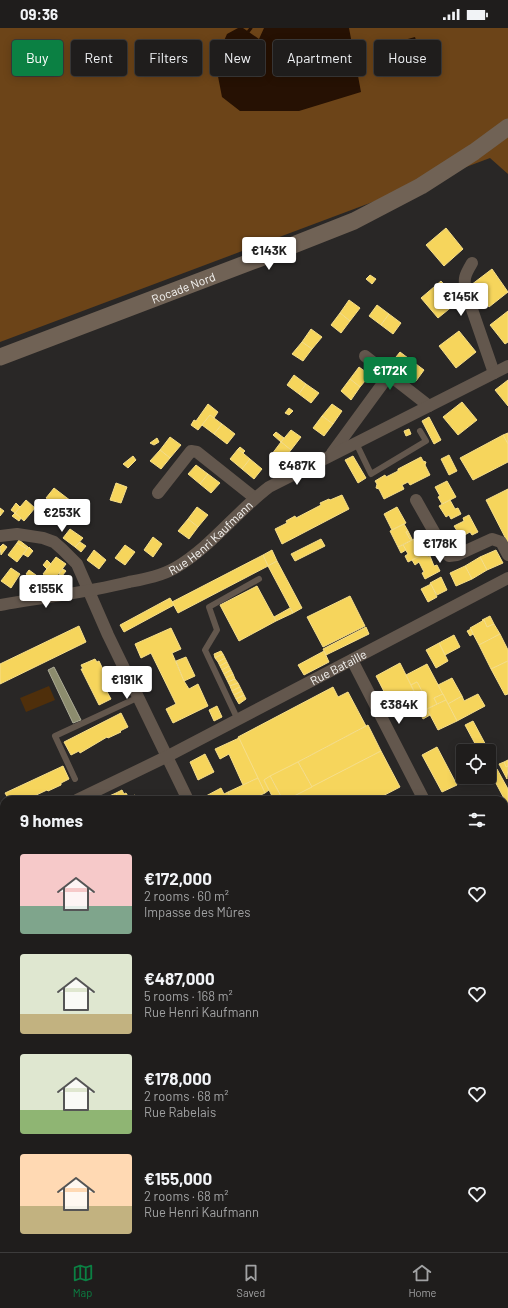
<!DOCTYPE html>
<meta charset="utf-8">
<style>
body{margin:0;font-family:Barlow,sans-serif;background:#2c2a29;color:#f1f3f6;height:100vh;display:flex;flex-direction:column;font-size:15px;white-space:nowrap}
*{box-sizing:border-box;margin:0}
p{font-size:13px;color:#a1a2a3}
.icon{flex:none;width:22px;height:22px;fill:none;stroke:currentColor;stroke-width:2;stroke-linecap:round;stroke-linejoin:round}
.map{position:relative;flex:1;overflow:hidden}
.details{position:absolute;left:0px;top:768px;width:508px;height:456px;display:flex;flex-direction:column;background:#1f1d1c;border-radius:12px 12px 0 0;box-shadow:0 2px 10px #0003,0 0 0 1px #3c3b3b}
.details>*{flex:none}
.top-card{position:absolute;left:12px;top:12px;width:484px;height:36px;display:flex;gap:8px}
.tools{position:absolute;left:456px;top:716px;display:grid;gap:8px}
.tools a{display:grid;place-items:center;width:40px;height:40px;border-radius:4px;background:#1f1d1c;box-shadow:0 2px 10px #0003,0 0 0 1px #3c3b3b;font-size:20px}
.price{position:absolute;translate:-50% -34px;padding:0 9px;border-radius:4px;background:#fff;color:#222;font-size:13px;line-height:26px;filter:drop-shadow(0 1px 2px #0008)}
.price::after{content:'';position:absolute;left:50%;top:24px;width:12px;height:9px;margin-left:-6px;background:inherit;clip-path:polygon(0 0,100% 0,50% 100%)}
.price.on{background:#0b8043;color:#fff}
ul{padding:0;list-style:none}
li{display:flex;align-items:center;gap:12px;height:100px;padding:0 20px}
li span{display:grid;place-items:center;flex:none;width:112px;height:80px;border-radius:4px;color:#555}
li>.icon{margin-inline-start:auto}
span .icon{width:48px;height:48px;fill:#fffc;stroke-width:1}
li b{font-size:17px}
h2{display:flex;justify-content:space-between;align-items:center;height:48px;padding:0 20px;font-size:17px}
.chip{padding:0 14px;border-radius:4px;background:#1f1d1c;box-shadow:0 2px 10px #0003,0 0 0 1px #3c3b3b;font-size:14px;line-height:36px}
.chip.on{background:#0b8043;color:#fff}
.status{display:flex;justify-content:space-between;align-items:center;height:28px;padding:0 20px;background:#1f1d1c;direction:ltr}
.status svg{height:11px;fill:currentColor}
.dock{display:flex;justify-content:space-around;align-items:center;height:56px;border-top:1px solid #3c3b3b;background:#1f1d1c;font-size:11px;color:#a1a2a3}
.dock a{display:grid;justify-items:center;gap:2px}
.dock .on{color:#0b8043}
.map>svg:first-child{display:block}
</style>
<div class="status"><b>09:36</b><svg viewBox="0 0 49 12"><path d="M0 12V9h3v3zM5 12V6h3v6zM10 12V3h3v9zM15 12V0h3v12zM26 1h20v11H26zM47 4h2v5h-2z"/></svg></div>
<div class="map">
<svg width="508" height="1224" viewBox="0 0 508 1224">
<rect width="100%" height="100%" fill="#292726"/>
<!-- built -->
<path fill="#362f2a" d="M345,1220H464L458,1224H345Z"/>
<!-- green -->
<path fill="#4f2f0b" d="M49,658L55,672L26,684L20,670Z"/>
<!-- forest -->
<path fill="#6c4418" d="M0,0H508V146L490,130L0,314Z"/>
<!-- water -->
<g fill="#261103">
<path d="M238,0H243L259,11L264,0H349L361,64L299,83H240L222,69L215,33L227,6Z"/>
<path d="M415,9L422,32L395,42L386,17Z"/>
</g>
<!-- homes -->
<g fill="#f6d55c" stroke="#f6de89">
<path d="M446,200L463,221L444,238L426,217Z"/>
<path d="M492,241L508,264L489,279L471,257Z"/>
<path d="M370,247L376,251L372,256L366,251Z"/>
<path d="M441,253L459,273L438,290L421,270Z"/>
<path d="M349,272L360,280L350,293L340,285Z"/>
<path d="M377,277L389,286L381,297L369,288Z"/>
<path d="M508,283V314L505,316L490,297Z"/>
<path d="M340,285L350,293L341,305L331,297Z"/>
<path d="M389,286L401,295L393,306L381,297Z"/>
<path d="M311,301L322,309L312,321L302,314Z"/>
<path d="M459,303L476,324L456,340L439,318Z"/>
<path d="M302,314L312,321L303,333L292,326Z"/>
<path d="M400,324L412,333L404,343L392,334Z"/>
<path d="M412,333L424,342L416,353L404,343Z"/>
<path d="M359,339L370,347L360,359L350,351Z"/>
<path d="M294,347L306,356L299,366L287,357Z"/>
<path d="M350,351L360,359L351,372L341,363Z"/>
<path d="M508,352V378L495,362Z"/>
<path d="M306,356L319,365L311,375L299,366Z"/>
<path d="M462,374L477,392L458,407L443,389Z"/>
<path d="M208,376L218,384L214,390L210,387L198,402L191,397L194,392L196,393Z"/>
<path d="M332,376L342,383L333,396L322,388Z"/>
<path d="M289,380L293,383L289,387L285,385Z"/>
<path d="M210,387L222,396L214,406L202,397Z"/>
<path d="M322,388L333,396L324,408L313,400Z"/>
<path d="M429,389L441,412L434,416L422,393Z"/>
<path d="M222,396L235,406L227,416L214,406Z"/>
<path d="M409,401L411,406L406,408L404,403Z"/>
<path d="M291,402L301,409L291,422L281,414Z"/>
<path d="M276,404L284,410L281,414L273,407Z"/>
<path d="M508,405V416L503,407Z"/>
<path d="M503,407L508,416V434L473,452L460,430Z"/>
<path d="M170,409L181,417L170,430L160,422Z"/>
<path d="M157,410L159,414L154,417L150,415Z"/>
<path d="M281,414L291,422L282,433L272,426Z"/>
<path d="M240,419L245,423L243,425L238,421Z"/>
<path d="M238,421L250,431L242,441L230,431Z"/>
<path d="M160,422L170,430L161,441L150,433Z"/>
<path d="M449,427L457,443L449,447L441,431Z"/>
<path d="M133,428L136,432L128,440L123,436Z"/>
<path d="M353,428L366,450L358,455L345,432Z"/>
<path d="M421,429L423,433L426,434L425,437L430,447L410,457L408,454L402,457L404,461L384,471L379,461L376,460L377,456L375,453L385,447L386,449L398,443V441Z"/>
<path d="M250,431L262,441L254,451L242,441Z"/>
<path d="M196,437L208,446L200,456L188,446Z"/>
<path d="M208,446L220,455L211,465L200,456Z"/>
<path d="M447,453L456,469L442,476L438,469L440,468L435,459Z"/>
<path d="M116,455L127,459L121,475L110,472Z"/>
<path d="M54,460L67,470L60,479L46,470Z"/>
<path d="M508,461V515L486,472Z"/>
<path d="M342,467L349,481L282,516L275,501L287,495L286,493L295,488L296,490L321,477L320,475L329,471L330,472Z"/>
<path d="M67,470L81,480L73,490L60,479Z"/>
<path d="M26,472L35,480L24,493L15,485Z"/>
<path d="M450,472L455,481L458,480L461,486L451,491L449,487L446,489L439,478Z"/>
<path d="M16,475L20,479L15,485L11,482Z"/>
<path d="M197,479L208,487L198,499L188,491Z"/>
<path d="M397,479L406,495L392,502L384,486Z"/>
<path d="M0,480L4,483L0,488Z"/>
<path d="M15,485L21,490L19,493L12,488Z"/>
<path d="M469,487L478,504L472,507L470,504L461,509L454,498L464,493L463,490Z"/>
<path d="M188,491L198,499L189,511L178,503Z"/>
<path d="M404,496L408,503L406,504L407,506L410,511H412V512L398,519L390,503Z"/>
<path d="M70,501L83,510L75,519L63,510Z"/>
<path d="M408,503L412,511H410L406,504Z"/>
<path d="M153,509L162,516L153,529L144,522Z"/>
<path d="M321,511L325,518L295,533L291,526Z"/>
<path d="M414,511L419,521L423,519L426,525L408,534L405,528L408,526L403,517Z"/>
<path d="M19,512L28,519L27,521L17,515Z"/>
<path d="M80,514L86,518L81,524L75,519Z"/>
<path d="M17,515L27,521L17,534L8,527Z"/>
<path d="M3,516L7,519L1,527L0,519Z"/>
<path d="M125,517L135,524L125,537L115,530Z"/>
<path d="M403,517L406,522L401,525L398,519Z"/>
<path d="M29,519L33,523L28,529L23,526Z"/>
<path d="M94,522L106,532L99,541L87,532Z"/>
<path d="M272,522L277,533L268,538L263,527Z"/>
<path d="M496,522L503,535L487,542L480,529Z"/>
<path d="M426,525L428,529L430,528L434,538L437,537L440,543L425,551L422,545L424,544L419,534L415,537L412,532Z"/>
<path d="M263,527L268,538L178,585L172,574Z"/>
<path d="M56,529L66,536L53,553L43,546Z"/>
<path d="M480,529L487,542L472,551L465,538Z"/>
<path d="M47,532L51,536L47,541L43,537Z"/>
<path d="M277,533L302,580L293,585L268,538Z"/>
<path d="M465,538L472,551L456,558L450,545Z"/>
<path d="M11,540L20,546L11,560L1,553Z"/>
<path d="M63,541L66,543L62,548L59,546Z"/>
<path d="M29,542L40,550L36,554L26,546Z"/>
<path d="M441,549L447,562L437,567L430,555Z"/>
<path d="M431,556L437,569L428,574L421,561Z"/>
<path d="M257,558L276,593L239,613L220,577Z"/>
<path d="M350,568L365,598L323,619L307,589Z"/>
<path d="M170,570L174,577L124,604L120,597Z"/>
<path d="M290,580L293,585L276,593L274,589Z"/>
<path d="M490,588L494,596L487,599L484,592L483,593L482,592Z"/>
<path d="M484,592L487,599L494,596L500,606L479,617L470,600Z"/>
<path d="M79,598L86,614L0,656V636Z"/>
<path d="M366,599L369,606L326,627L323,621Z"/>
<path d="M171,600L181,621L172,625L184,653L189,661L198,656L208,678L173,695L166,681L176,676L151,625L141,630L135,616Z"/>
<path d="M471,601L473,606L470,608L467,603Z"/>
<path d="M500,606L508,622V633L491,641L479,617Z"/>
<path d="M454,607L460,619L445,627L439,615Z"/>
<path d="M439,615L448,633L436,640L426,622Z"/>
<path d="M221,623L223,626L215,630L214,626Z"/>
<path d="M324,623L329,634L304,647L298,637Z"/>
<path d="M223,626L225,630L218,634L215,630Z"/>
<path d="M186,629L195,648L184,653L176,633Z"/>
<path d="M225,630L227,634L220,638L218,634Z"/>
<path d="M95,631L97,634L99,633L111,658L105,660L111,671L99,677L81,641H83L81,637Z"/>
<path d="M508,633V666L505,667L491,641Z"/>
<path d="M227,634L229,638L222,642L220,638Z"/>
<path d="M400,635L417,669L393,681L376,648Z"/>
<path d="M427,636L443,666L434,670L437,676L427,681L430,687L423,691L413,671L423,665L417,654L411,657L406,647Z"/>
<path d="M229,638L231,642L224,646L222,642Z"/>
<path d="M231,642L233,646L226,650L224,646Z"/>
<path d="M233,646L235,651L228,654L226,650Z"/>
<path d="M452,650L462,668L448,676L438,657Z"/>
<path d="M235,651L238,655L230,658L228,654Z"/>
<path d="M417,654L423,665L417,669L411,657Z"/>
<path d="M238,655L240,659L232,663L230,658Z"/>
<path d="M240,659L242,663L234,667L232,663Z"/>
<path d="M333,659L338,669L348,664L366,698L264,752L269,762L265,765L238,709Z"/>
<path d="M242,663L244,667L236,671L234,667Z"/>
<path d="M443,666L446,672L437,676L434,670Z"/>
<path d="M478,666L485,678L457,693L448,676L462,668L464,673Z"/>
<path d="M244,667L246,671L239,676L236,671Z"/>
<path d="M446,672L457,693L438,702L427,681Z"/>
<path d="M217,678L222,689L214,693L209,682Z"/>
<path d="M121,685L128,699L120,703L121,704L108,710L107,709L80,725L79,723L71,727L64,714Z"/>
<path d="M473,693L489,723H479L465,697Z"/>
<path d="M368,697L381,723L312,759L298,734Z"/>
<path d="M239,710L258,750L243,757L229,726L220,731L215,721Z"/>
<path d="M437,719L457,757L442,764L422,727Z"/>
<path d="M381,723L400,759L375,772H286Z"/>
<path d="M489,724L493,732L489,734Z"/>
<path d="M205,726L214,744L198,752L190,734Z"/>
<path d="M508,732V738L506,739L504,734Z"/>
<path d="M298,734L312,759L286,772H283L270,748Z"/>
<path d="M504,734L506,739L508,738L507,751L499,736Z"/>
<path d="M63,738L69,751L61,755V757L48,763L47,762L32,769L33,770L30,772H9L5,765Z"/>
<path d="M497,741L508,761V775L507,776L490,744Z"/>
<path d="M270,748L283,772H274L264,752Z"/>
<path d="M258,750L265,765L250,772H231L228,764Z"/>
<path d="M221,760L224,766L228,764L231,772H208L206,768Z"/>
<path d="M122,762L124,766L126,765L129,770L135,767L138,772H119L116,765Z"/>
<path d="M116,765L119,772H109L107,769Z"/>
<path d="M166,768L168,772H158Z"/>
<path d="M508,797V817L504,819V799Z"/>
<path d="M4,822V836L1,838L0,823L1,824Z"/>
<path d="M508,887V905L505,907L504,888Z"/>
<path d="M4,896V910L0,903V898Z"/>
<path d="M4,960V975L0,968V962Z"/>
<path d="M504,967L508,977L504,979Z"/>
<path d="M0,968L4,975L0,977Z"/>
<path d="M508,978V983L504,985V979Z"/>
<path d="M508,995V1009L504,998V996Z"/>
<path d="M508,1080V1091H507L504,1082Z"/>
<path d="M3,1140L4,1161L0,1163V1142Z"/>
<path d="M504,1215L508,1224H486L493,1220H504Z"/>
<path d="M286,1220H298L289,1224Z"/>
<path d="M301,1221L305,1224H295Z"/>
</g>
<!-- schools -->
<path fill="#4393c3" stroke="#78b0d1" d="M389,1220H415L409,1224H383Z"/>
<!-- industry -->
<path fill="#8c8c6e" stroke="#acab96" d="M54,639L81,692L73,695L48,642Z"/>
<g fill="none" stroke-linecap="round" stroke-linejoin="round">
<!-- stream -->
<path stroke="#261103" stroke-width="3" d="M248,4L251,0"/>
<!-- lane -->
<g stroke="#63574d" stroke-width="6">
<path d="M356,415L371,446L426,413L420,403"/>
<path d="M238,692L205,622L217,602L209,579L259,551"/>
<path d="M75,751L55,708L139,669"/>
<path d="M0,992L4,990"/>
</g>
<!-- street -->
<g stroke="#63574d" stroke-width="12">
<path d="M472,235C465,247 463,250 466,264L494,345"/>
<path d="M365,328L429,378"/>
<path d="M332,425L389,347"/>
<path d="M158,465L191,423L197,424L255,470"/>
<path d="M416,472L446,525L449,528L457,527L492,511L501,514L508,527"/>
<path d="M0,508L17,506L43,510L54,514L62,521L77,536L108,607L188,772"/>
<path id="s1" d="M0,577C43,569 86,565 129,554C144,551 161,548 175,540C211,519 236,484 269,459L508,338"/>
<path d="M352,632L424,772"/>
<path id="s2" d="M77,772L168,728L508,550"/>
<path d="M0,800L4,807"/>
<path d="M504,850L508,848"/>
<path d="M504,940L508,949"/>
<path d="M0,947L4,945"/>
<path d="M0,1111L4,1117"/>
<path d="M0,1189L4,1186"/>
<path d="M337,1224L338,1220"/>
</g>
<!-- secondary -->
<path stroke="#706255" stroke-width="17" id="s3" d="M0,329L258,231L354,193L421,158L474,124L508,99"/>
</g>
<g text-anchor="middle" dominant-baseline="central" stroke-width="4" stroke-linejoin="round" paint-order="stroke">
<!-- street labels -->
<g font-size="12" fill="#f5f4f2" stroke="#2a2725">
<text stroke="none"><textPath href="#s3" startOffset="196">Rocade Nord</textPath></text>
<text stroke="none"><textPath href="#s1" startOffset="226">Rue Henri Kaufmann</textPath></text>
<text stroke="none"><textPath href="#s2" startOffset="293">Rue Bataille</textPath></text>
</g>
</g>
</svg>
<div class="tools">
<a><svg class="icon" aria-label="locate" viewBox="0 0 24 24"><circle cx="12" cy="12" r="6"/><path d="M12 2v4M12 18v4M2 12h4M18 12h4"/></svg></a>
</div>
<b class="price" style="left:269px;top:243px">€143K</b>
<b class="price" style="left:461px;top:289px">€145K</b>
<b class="price on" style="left:390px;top:363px">€172K</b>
<b class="price" style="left:297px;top:458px">€487K</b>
<b class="price" style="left:62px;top:505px">€253K</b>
<b class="price" style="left:440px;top:536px">€178K</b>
<b class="price" style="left:46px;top:581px">€155K</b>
<b class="price" style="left:127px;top:672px">€191K</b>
<b class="price" style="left:399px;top:697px">€384K</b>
<div class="top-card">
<a class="chip on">Buy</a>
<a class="chip">Rent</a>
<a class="chip">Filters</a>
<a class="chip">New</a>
<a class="chip">Apartment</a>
<a class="chip">House</a>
</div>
<section class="details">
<h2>9 homes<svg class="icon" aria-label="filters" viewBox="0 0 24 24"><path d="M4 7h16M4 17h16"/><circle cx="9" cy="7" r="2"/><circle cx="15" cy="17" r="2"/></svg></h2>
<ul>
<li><span style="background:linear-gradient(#f6c9c9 65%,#7fa58c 0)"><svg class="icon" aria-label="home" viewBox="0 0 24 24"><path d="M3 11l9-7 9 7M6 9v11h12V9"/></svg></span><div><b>€172,000</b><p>2 rooms · 60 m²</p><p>Impasse des Mûres</p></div><svg class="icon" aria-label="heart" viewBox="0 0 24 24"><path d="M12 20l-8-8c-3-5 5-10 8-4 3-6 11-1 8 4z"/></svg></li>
<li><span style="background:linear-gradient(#dfe7d0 75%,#c2b280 0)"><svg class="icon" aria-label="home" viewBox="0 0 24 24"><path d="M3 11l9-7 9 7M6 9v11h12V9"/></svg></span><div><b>€487,000</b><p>5 rooms · 168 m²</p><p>Rue Henri Kaufmann</p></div><svg class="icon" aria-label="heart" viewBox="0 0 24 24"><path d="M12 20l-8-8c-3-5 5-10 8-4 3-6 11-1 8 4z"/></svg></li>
<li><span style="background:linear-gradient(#dfe7d0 70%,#8fb573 0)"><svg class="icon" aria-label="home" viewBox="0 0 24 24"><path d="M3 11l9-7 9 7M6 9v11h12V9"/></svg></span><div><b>€178,000</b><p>2 rooms · 68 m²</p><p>Rue Rabelais</p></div><svg class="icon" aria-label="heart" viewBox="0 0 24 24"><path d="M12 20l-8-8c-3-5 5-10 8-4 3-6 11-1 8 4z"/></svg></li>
<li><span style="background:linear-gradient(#ffd9b3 65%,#c2b280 0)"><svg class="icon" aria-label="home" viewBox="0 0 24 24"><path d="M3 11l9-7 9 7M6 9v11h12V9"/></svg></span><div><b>€155,000</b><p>2 rooms · 68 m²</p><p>Rue Henri Kaufmann</p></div><svg class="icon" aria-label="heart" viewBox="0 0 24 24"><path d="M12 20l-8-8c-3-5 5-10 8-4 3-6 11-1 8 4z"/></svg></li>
</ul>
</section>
</div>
<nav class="dock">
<a class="on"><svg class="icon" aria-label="map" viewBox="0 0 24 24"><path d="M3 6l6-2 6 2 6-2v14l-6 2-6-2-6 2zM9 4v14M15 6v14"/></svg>Map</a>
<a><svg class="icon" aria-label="saved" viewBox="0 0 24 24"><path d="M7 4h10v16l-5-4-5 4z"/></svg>Saved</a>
<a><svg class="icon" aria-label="home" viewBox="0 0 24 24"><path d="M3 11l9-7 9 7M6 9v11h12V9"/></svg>Home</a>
</nav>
